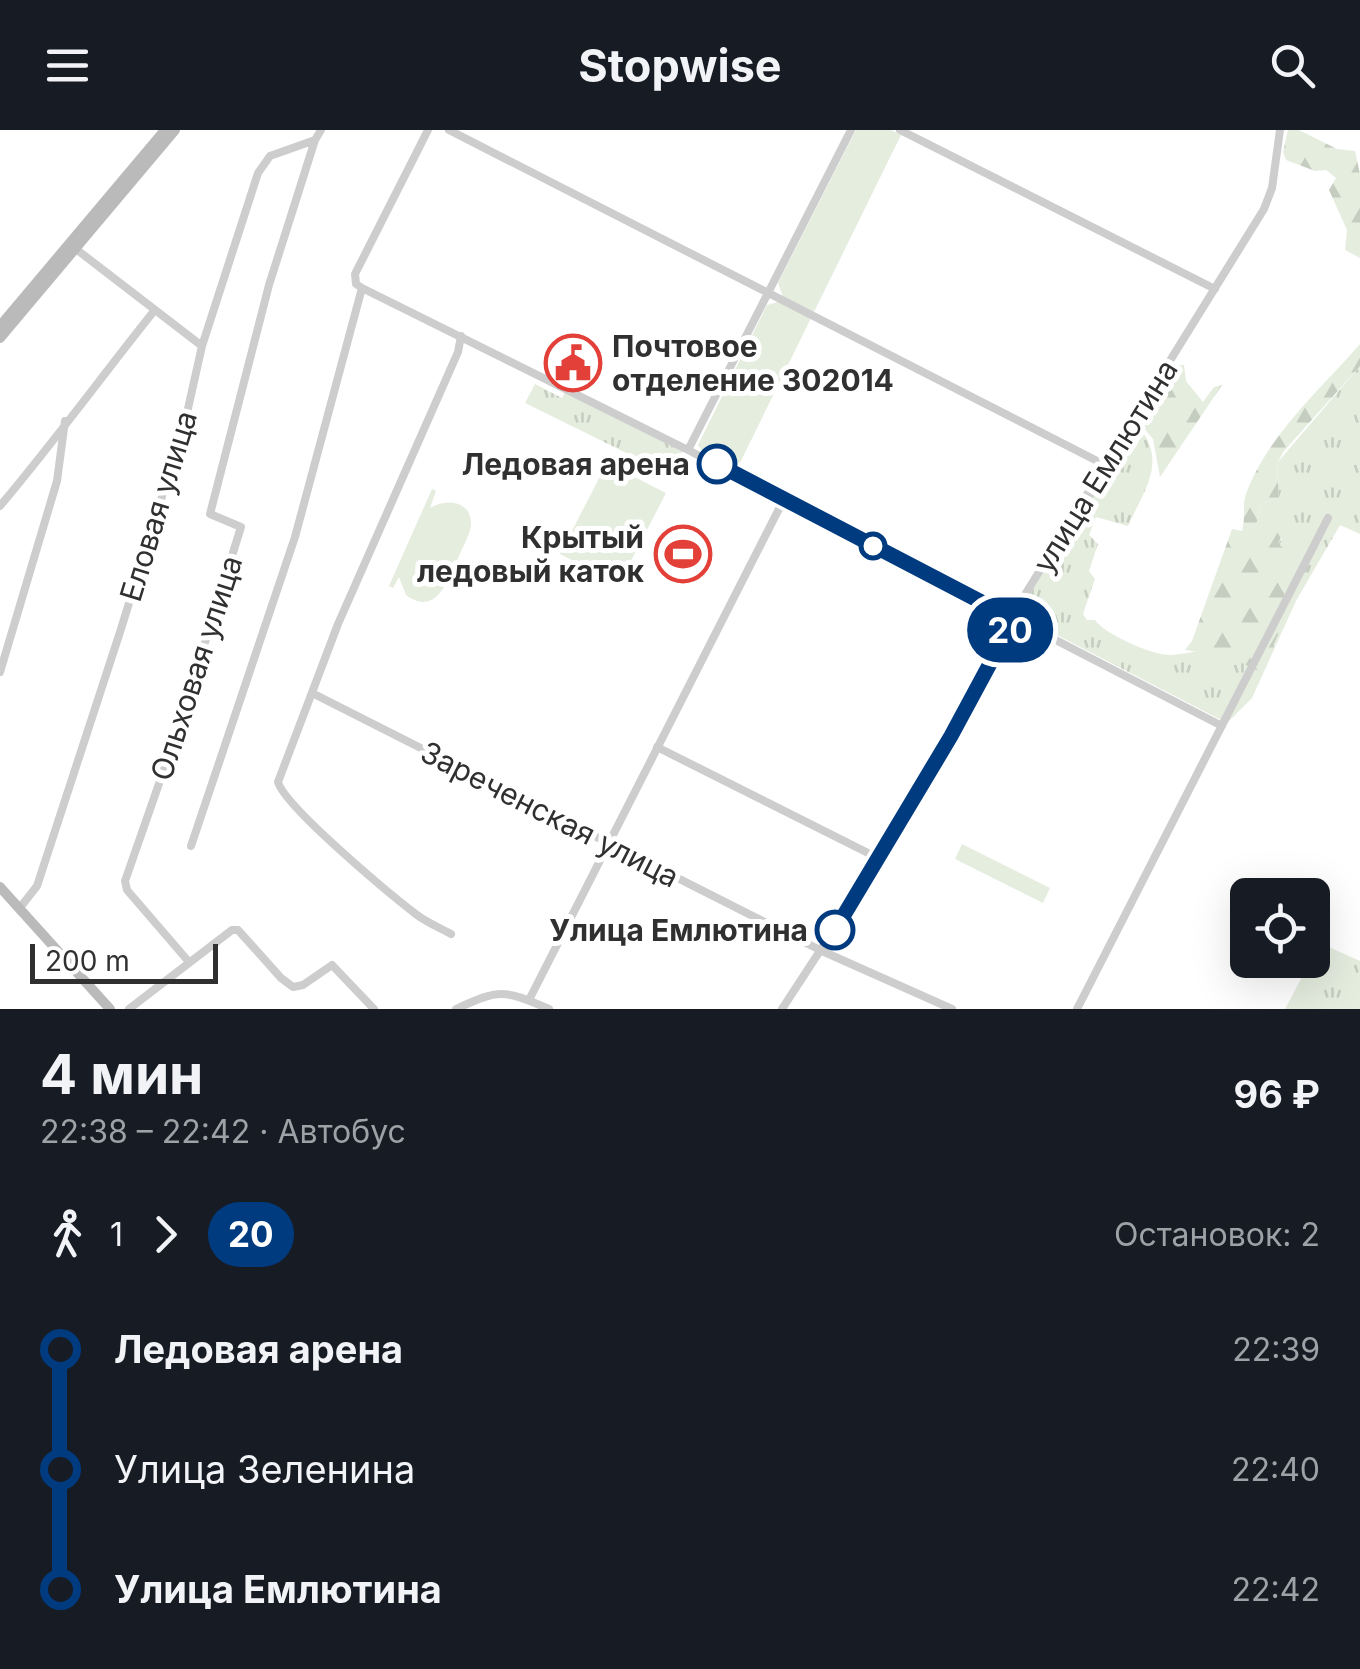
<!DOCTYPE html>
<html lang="ru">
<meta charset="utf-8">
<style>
body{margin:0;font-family:Inter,sans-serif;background:#20242c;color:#f1f3f6;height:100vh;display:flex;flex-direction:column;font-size:38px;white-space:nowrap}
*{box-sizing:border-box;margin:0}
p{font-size:32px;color:#9ea1a6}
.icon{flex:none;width:55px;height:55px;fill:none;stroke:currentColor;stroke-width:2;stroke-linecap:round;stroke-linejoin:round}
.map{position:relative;height:879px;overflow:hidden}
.panel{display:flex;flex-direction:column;background:#171b24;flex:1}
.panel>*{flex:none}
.badge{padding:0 20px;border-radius:32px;font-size:35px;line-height:65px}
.tools{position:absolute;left:1230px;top:748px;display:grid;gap:20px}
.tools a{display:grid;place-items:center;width:100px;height:100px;border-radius:15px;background:#171b24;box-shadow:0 10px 40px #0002;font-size:50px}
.scale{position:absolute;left:30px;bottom:25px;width:188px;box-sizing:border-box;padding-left:10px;border:5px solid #303030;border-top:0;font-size:28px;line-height:35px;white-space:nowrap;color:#303030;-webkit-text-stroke:8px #fff;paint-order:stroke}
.map>.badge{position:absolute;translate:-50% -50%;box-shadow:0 0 0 5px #fff}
.legs{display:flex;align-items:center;gap:15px;height:110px;padding:0 40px;font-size:32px}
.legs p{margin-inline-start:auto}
.headline{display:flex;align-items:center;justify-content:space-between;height:170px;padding:0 40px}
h1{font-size:55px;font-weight:700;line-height:75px}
ul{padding:0 40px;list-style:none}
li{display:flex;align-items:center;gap:35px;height:120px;font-size:38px}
li i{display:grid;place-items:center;width:15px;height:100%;margin:0 12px;background:currentColor}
li i::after{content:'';width:25px;height:25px;margin:-12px;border:8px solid;border-radius:50%;background:#171b24}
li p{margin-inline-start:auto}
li:first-child i{background:linear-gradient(#0000 50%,currentColor 0)}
li:last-child i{background:linear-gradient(currentColor 50%,#0000 0)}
header{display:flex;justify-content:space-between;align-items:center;height:130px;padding:0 40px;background:#171b24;font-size:45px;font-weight:700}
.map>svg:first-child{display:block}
.grass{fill:url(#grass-tufts)}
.forest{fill:url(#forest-firs)}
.park{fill:#e5eddf}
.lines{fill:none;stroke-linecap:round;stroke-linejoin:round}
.street{stroke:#cdcdcd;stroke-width:8}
.secondary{stroke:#bababa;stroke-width:10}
.line-1-casing{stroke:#fff;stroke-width:22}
.line-1{stroke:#003b80;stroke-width:15}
.stop-1-dot{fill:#fff;stroke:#003b80;stroke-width:5}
.labels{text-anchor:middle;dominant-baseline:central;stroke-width:10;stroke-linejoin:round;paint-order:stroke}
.poi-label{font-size:30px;font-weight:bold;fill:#303030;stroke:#fff;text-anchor:start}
.stop-label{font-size:30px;font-weight:bold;fill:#303030;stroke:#fff;text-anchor:end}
.street-label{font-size:30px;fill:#303030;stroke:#fff}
</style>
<header><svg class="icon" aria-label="menu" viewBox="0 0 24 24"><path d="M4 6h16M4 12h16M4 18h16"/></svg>Stopwise<svg class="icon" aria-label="search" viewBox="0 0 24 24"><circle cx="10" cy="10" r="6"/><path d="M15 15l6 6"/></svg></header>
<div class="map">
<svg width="1360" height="879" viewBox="0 0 1360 879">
<defs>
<pattern id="grass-tufts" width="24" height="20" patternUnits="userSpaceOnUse" patternTransform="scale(2.5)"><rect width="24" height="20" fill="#e5eddf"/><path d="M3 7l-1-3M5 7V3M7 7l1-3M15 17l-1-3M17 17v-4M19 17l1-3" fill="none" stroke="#c5ccc0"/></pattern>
<pattern id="forest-firs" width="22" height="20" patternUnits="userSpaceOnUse" patternTransform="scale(2.5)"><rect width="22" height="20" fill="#e5eddf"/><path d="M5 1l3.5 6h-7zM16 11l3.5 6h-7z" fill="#c5ccc0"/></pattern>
</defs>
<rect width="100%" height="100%" fill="#fff"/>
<path class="grass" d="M1360 236V404L1340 395 1296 471 1252 568 1227 593 1024 488 1023 475 1119 319 1128 326 1144 304C1165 336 1142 364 1128 396L1096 387 1089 405 1098 414 1089 441 1095 449 1083 484 1087 490H1095C1104 504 1155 527 1173 525 1185 523 1198 522 1210 518L1282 408 1255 399 1262 373 1279 368 1277 333Z
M535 254 562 268 565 262 683 321 671 345 525 273Z
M1320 813 1360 831V879H1285Z"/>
<path class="forest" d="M1288 0H1299L1337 19 1355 21 1360 44V128L1345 120 1347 100 1329 60 1336 48 1326 40 1315 41 1286 30 1283 22Z
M1360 214V236L1284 321 1277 333 1279 368 1262 373 1255 399 1266 402 1275 397 1281 398 1283 403 1278 414 1309 436 1261 542 1210 518 1198 522 1185 520 1192 511 1232 399 1242 401C1246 387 1242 374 1246 364 1267 306 1320 260 1360 214Z
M1176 235H1184L1186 251 1203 272 1214 257 1222 255 1160 347 1153 309 1142 296Z"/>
<path class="park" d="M856 0H891L901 5 814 182 783 167 778 153Z
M778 172 811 188 736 341 704 324 698 315 767 175Z
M607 333 666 363 619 454 560 424Z
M432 359 436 361 430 378C445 368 472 370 471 395 470 405 463 416 459 426 449 448 437 488 406 465L399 447 393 458 389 456Z
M962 714 1050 758 1043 773 955 729Z"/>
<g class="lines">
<path class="street" d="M449 0 1105 335
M900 0 1215 159
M72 116 202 216
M362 158 688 320 1222 596
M362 158 356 154 355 144 428 0
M688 320 851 0
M0 376C54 312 102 246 154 181
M0 542 57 351 65 291
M312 563 822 821 952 879
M657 617 880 729
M191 716 295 407 362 158
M19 779 37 756 121 499 185 292 202 216 258 43 270 26 315 10 321 0
M451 804C440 798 428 793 417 785 391 765 285 677 278 652L338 494 458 222 461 206
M189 832 127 760 125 751 176 605 241 397 210 384 269 155 315 10
M529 870 784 369
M129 879 232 800H238L281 848 293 857 303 855 332 835 374 879
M456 879C501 858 504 860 549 879
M782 879 880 729 975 564 1009 501 1021 471 1264 79 1272 58 1280 0
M1077 879 1328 388"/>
<path class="secondary" d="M0 196 165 0
M0 208 175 0
M0 757 110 879"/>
</g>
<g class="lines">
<g class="line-1-casing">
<path id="line-1" d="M717 334 1014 489 951 606 835 800"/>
</g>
<use href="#line-1" class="line-1"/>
</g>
<defs>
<g id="civic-ring" transform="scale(2.875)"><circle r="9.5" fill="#fff" stroke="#e24038" stroke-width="1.5"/><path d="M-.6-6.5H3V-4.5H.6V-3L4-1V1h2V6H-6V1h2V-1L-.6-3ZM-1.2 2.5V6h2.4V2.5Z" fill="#e24038"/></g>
<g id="stadium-ring" transform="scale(2.875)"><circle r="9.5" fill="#fff" stroke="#e24038" stroke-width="1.5"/><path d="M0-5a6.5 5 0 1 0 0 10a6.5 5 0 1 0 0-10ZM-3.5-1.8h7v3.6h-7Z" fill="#e24038"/></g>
</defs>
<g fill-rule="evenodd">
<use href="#civic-ring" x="573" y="233"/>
<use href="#stadium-ring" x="683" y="424"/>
</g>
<g class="stop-1-dot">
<circle cx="717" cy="334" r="18"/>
<circle cx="873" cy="416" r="12"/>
<circle cx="835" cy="800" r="18"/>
</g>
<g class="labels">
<g class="poi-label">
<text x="612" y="216">Почтовое<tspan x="612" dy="34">отделение 302014</tspan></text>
<text x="644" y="407" text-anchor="end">Крытый<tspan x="644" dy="34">ледовый каток</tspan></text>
</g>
<g class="stop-label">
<text x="690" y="334">Ледовая арена</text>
<text x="808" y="800">Улица Емлютина</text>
</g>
<g class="street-label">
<text transform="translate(1105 336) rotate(-58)">улица Емлютина</text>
<text transform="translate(158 376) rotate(-73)">Еловая улица</text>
<text transform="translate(196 538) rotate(-72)">Ольховая улица</text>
<text transform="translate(550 684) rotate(27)">Зареченская улица</text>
</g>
</g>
</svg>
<div class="tools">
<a><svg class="icon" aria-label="locate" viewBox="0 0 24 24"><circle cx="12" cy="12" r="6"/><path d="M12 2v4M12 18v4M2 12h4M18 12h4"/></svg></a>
</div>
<div class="scale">200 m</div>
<b class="badge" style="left:1010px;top:500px;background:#003b80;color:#fff">20</b>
</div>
<section class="panel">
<div class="headline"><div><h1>4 мин</h1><p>22:38 – 22:42 · Автобус</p></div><b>96 ₽</b></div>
<div class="legs"><svg class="icon" aria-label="walk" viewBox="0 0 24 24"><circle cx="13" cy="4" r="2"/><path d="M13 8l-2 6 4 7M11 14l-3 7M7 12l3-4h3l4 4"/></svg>1<svg class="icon" aria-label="forward" viewBox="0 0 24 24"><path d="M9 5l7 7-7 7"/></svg><b class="badge" style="background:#003b80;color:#fff">20</b><p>Остановок: 2</p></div>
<ul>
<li><i style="color:#003b80"></i><b>Ледовая арена</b><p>22:39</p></li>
<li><i style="color:#003b80"></i><span>Улица Зеленина</span><p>22:40</p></li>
<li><i style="color:#003b80"></i><b>Улица Емлютина</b><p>22:42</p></li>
</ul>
</section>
